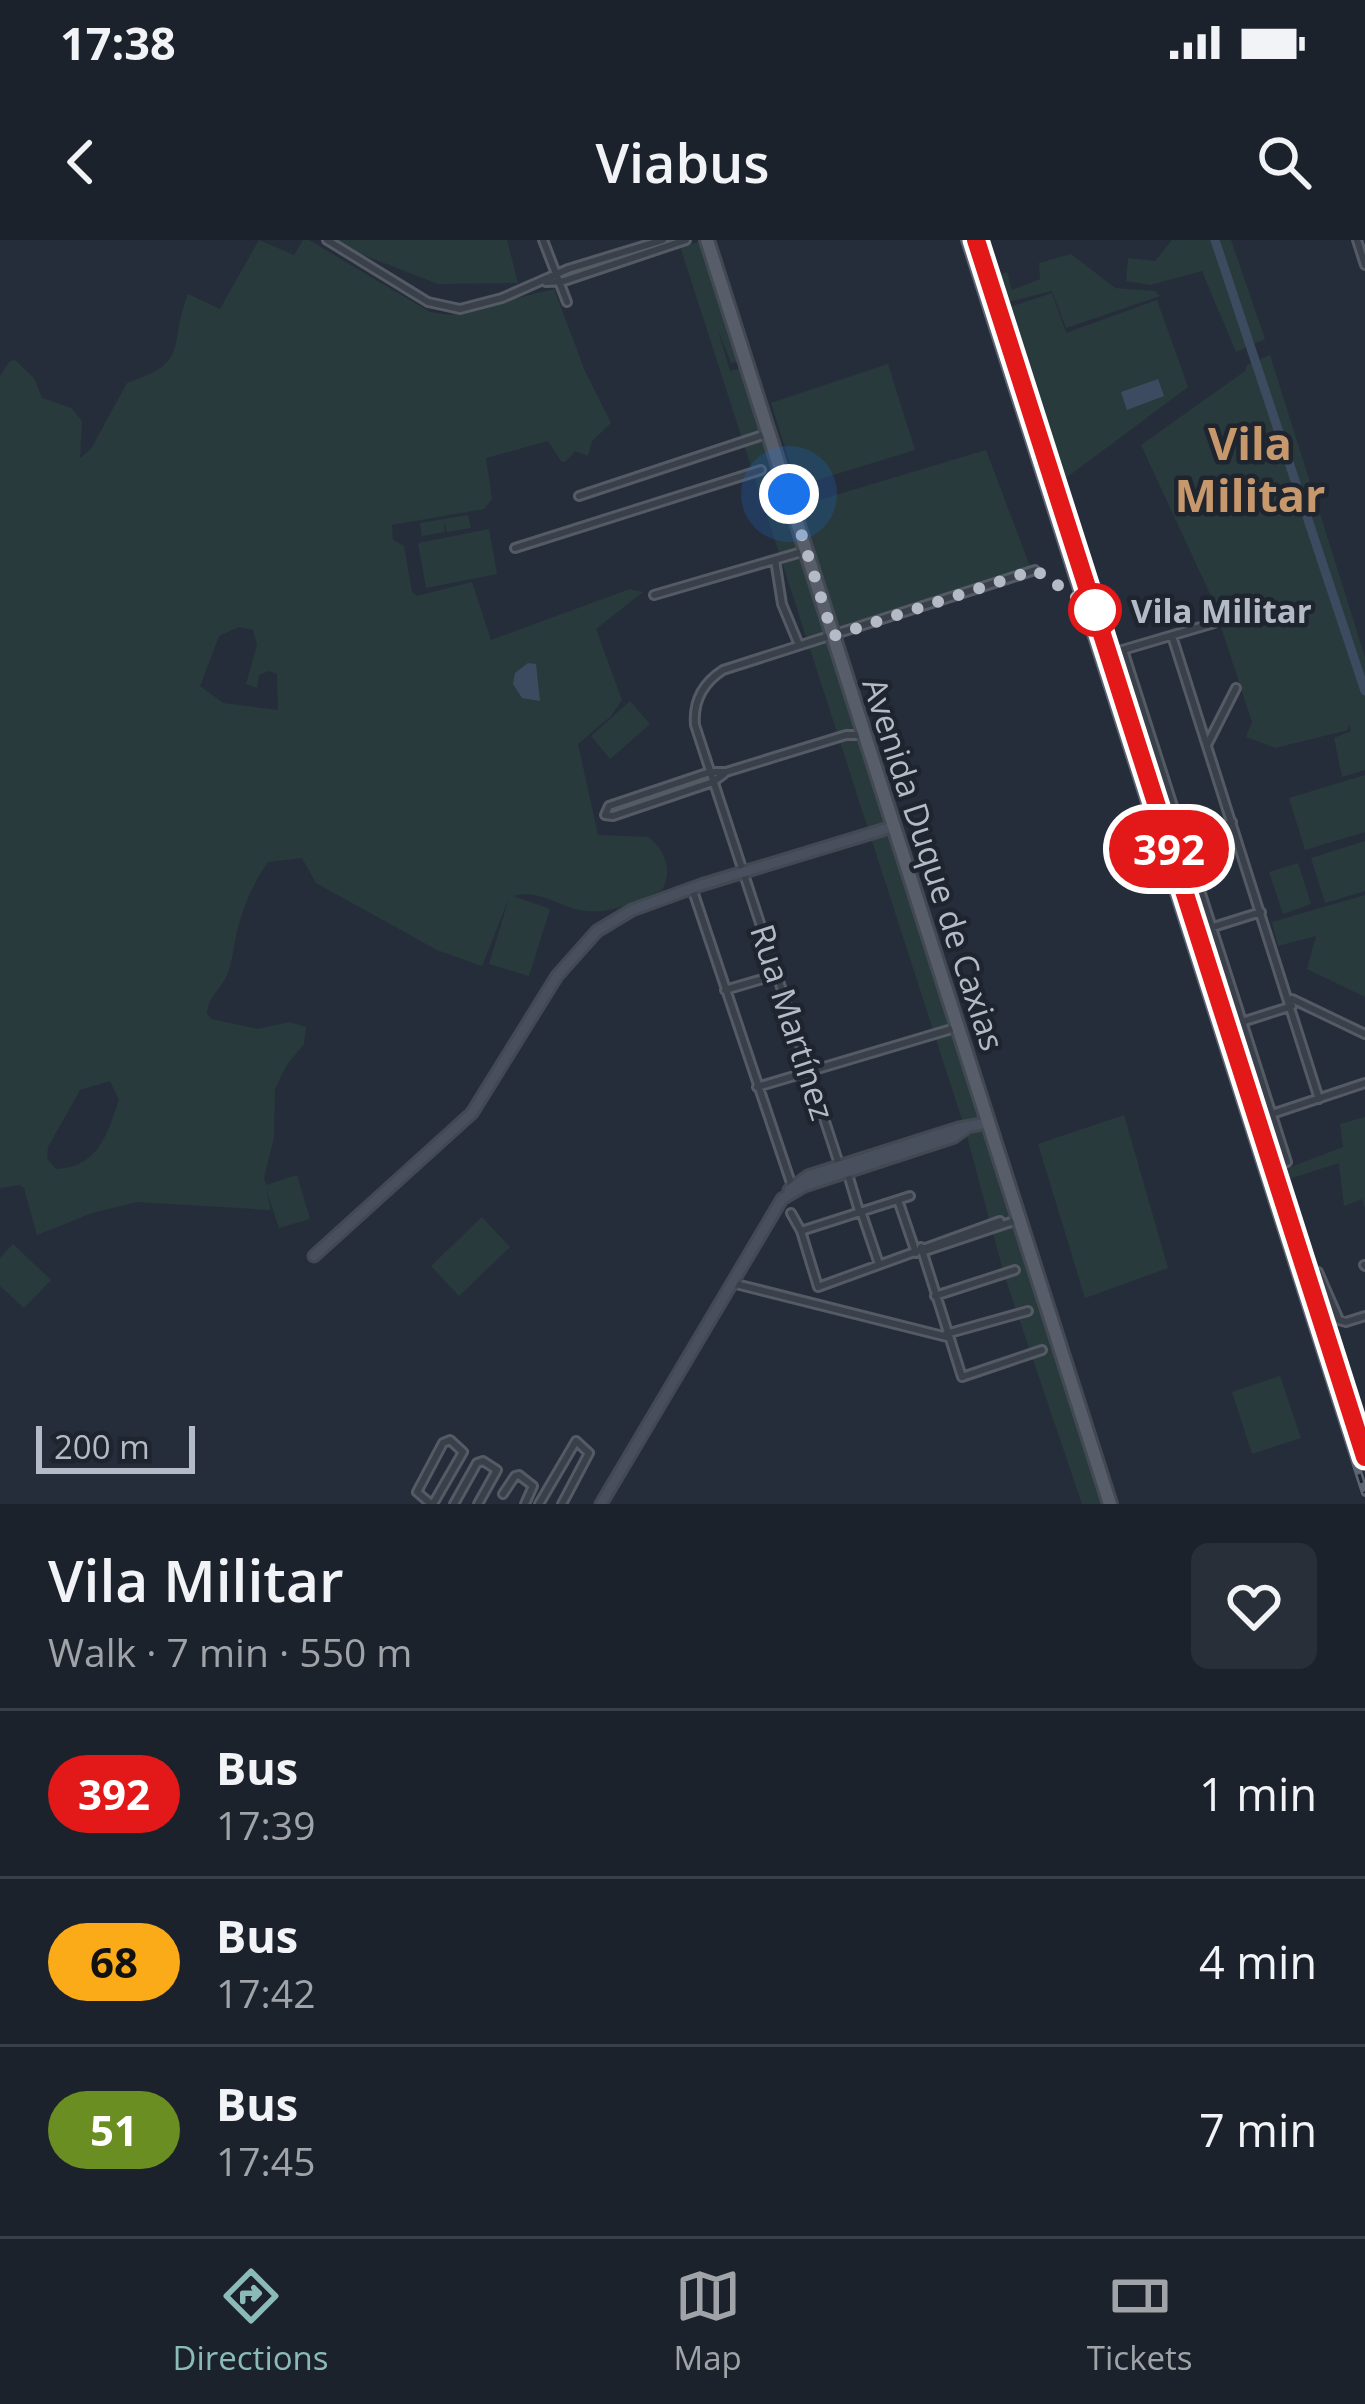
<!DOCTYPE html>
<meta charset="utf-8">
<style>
body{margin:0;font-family:"Open Sans",sans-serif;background:#292f38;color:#f1f3f6;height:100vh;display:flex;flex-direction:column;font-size:45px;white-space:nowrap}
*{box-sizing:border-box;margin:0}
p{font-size:39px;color:#a0a4a9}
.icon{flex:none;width:66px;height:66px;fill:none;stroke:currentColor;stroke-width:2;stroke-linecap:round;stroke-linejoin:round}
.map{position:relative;height:1264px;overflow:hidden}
.details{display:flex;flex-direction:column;background:#1c222c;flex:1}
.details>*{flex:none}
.badge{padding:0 24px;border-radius:39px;font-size:42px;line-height:78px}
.scale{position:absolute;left:36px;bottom:30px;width:159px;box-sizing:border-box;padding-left:12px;border:6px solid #b5bbc6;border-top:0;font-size:33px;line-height:42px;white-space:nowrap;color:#b5bbc6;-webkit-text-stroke:9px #1e252f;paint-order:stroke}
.you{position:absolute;width:60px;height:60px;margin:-30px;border:9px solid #fff;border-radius:50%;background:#1a73e8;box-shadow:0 0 0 18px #1a73e833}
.map>.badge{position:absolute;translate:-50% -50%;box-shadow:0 0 0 6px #fff}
.round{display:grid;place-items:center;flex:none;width:126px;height:126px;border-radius:18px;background:#292f38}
.overview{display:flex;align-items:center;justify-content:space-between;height:204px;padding:0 48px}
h1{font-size:57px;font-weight:600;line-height:90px}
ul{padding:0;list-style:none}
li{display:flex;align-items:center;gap:36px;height:168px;padding:0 48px;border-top:3px solid #3a3f48}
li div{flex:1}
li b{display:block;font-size:45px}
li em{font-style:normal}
li .badge{min-width:132px;font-weight:700;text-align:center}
.status{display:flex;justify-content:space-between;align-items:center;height:84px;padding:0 60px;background:#1c222c;direction:ltr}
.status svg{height:33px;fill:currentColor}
header{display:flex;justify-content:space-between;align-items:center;height:156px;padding:0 48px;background:#1c222c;font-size:54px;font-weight:600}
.tab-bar{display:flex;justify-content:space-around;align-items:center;height:168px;border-top:3px solid #3a3f48;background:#1c222c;font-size:33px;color:#a0a4a9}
.tab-bar a{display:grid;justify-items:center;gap:6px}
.tab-bar .active{color:#8bbbb9}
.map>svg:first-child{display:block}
.green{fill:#293a3c;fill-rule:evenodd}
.water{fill:#3d4b61}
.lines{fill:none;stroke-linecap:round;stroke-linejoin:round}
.river{stroke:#3d4b61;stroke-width:9}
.street-casing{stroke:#545b65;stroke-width:12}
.secondary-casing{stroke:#424953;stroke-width:15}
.primary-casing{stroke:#424953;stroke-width:18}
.street{stroke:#39404a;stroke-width:6}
.secondary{stroke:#484f5d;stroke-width:9}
.primary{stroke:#575e6a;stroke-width:12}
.rail-casing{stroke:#5c6371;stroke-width:8}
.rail{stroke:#1e252f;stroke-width:3;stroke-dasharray:9;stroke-linecap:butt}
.line-casing{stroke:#fff;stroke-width:27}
.line{stroke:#e31919;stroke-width:18}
.walk{stroke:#b5bbc6;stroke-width:12;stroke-dasharray:0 21.6}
.stop-dot{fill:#fff;stroke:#e31919;stroke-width:6}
.labels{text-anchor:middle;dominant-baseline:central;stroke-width:9;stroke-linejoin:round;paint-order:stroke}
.stop-label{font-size:33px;font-weight:bold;fill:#b5bbc6;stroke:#1e252f;text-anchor:start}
.street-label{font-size:33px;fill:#b5bbc6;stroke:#1e252f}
.district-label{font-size:45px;font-weight:bold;fill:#c8986d;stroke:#1e252f}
</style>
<div class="status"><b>17:38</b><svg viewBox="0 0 49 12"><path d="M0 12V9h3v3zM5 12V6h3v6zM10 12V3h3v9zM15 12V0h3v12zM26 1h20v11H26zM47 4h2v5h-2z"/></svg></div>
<header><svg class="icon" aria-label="back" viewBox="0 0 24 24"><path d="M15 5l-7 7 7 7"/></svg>Viabus<svg class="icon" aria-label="search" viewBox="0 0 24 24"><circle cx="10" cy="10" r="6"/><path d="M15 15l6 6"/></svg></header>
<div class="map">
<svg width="1365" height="1264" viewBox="0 0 1365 1264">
<rect width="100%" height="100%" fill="#262d3a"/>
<path class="green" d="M259 0 294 15 303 0H309L430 72 450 75 554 49 585 131 611 183 592 201 588 216 575 211 565 222 561 221 548 201 486 218 492 259 484 269 392 285 393 300 404 306 412 352 417 356 472 342 491 400 630 349 643 352 596 389 622 460 611 476 578 504 598 595 648 597C665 609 673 631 662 650 642 660 610 674 587 671 560 669 542 648 513 656L550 669 529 736 489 724 509 658 482 726 437 710 316 643 302 618 268 622C255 640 245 662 239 684 233 702 234 722 225 739 218 752 209 756 207 773L211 779 258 789 289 782 306 787 304 804 286 826 275 849 274 897 264 938 266 945 297 935 310 979 279 988 266 949 271 970 137 962 92 973 37 995 24 948 20 945 0 948V136L10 121 15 120 34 138 42 158 71 168 82 181 80 218 91 209 127 143C192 121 167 108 188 54L220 69ZM239 387 253 390 257 405 246 444 257 448 259 435 269 431 277 434 278 470 223 463 200 446 219 396ZM110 841 119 860C107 895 98 927 56 929L47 919 48 907 80 850Z
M325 0H507L518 43 438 44Z
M678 0 692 4 701 1 740 121 731 123 718 90 730 131 748 126 796 267 986 210 1032 332 834 396 1109 1264H1082L1004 1034 965 889Z
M1172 0H1231L1265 99 1236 112 1202 31 1150 45 1126 41 1128 18 1155 21Z
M1071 14 1115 48 1155 51 1160 56 1066 88 1052 51 1004 63 993 37 1007 32 1012 50 1040 39 1039 23Z
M1052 53 1066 93 1157 60 1188 147 1062 241 1004 69Z
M1270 115 1365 417V530L1342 537 1334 498 1351 491 1349 484 1348 490 1275 508 1246 497 1252 482 1211 356 1141 205 1245 131 1247 125Z
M888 124 915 210 797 246 771 163Z
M468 275 471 288 447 292 444 281 445 292 422 296 420 283Z
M489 289 497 334 426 348 418 303Z
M630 461 650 484 610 519 591 496Z
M1365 535V592L1305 610 1289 558Z
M1365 601V651L1325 663 1311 618Z
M1298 623 1311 664 1283 674 1269 632Z
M1365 655V757L1307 729 1316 696 1278 706 1272 682Z
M1124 875 1168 1028 1085 1058 1038 904Z
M1365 877V969L1362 959 1344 966 1339 923 1286 940 1283 930 1343 907 1340 884Z
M482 977 510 1007 459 1056 431 1026Z
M13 1004 51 1040 24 1068 0 1046V1018Z
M1280 1136 1301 1198 1252 1214 1232 1152Z"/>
<path class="water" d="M1158 139 1164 156 1127 170 1121 152Z
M528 423 536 424 540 461 522 458 513 444 515 433Z"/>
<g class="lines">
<path class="river" d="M1215 0 1365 451"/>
<g class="street-casing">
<path id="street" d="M327 0 428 62 460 69 502 58 568 29 663 0
M543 0 567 62
M1357 0 1365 25
M546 42 564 41 686 0
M579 256 769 193
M515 308 761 230
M775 320 782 364 799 405
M654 355 805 311
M1172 396 1319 859
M1123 410 1287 922 1273 928
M1109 414 1214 383
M1207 505 1236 448
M605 575 609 566 710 532H726L846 495H863
M605 575 613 576 713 542 724 534
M1183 599 1232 582
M692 648 792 946
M1210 688 1261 672
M725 750 776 735
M1292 759 1365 794
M1242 782 1292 766
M757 847 955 788
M1272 874 1365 843
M839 924 695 485C693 461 703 443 723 430L1035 330
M847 931 859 971
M898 960 916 1013
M861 971 879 1024
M791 973 801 991 818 1047 1000 981
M801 991 910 956
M921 1007 962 1137 1042 1110
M922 1012 1017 980
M1364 1025 1365 1026
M1308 1032H1318L1339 1080 1346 1082 1365 1076
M732 1043 947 1097
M935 1056 1015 1030
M946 1094 1028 1071
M503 1254 515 1236 519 1235 533 1246 525 1264
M431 1264 417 1252 443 1203 450 1200 463 1212 433 1264
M454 1264 477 1223 483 1221 497 1230 478 1264
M539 1264 576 1201 589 1213 562 1264"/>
</g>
<g class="secondary-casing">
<path id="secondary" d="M976 0 1365 1217
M789 950 808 936 959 888 988 883
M314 1016 472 873 557 736 597 691 632 670 701 645 892 587
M601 1264 782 959 804 946 954 897 965 889"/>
</g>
<g class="primary-casing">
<path id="primary" d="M707 0 1110 1264"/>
</g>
<use href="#street" class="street"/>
<use href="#secondary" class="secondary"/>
<use href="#primary" class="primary"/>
<g class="rail-casing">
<path id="rail" d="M964 0 1365 1253"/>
</g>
<use href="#rail" class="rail"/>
</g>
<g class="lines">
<g class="line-casing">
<path id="line" d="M976 0 1365 1217"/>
</g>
<use href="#line" class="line"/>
<path class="walk" d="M789 254 833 396 1035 330 1095 370"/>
</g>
<circle class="stop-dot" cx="1095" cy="370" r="24"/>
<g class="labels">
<g class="stop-label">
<text x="1131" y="370">Vila Militar</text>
</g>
<g class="street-label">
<text transform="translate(934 624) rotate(72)">Avenida Duque de Caxias</text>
<text transform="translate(793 782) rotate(72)">Rua Martínez</text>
</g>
<g class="district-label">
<text x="1250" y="202">Vila<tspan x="1250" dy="52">Militar</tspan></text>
</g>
</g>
</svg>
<div class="scale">200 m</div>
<div class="you" style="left:789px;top:254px"></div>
<b class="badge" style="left:1169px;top:609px;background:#e31919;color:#fff">392</b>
</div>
<section class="details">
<div class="overview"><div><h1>Vila Militar</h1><p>Walk · 7 min · 550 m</p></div><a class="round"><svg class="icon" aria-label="heart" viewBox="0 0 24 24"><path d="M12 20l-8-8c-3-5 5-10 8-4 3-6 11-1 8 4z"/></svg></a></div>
<ul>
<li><span class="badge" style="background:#e31919;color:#fff">392</span><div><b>Bus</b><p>17:39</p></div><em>1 min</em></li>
<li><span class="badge" style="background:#fbab18;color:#111">68</span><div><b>Bus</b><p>17:42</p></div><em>4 min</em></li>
<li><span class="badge" style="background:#6b8e23;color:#fff">51</span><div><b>Bus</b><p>17:45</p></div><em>7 min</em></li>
</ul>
</section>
<nav class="tab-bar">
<a class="active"><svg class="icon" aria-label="directions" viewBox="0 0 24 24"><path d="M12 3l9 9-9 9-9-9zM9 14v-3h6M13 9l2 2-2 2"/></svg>Directions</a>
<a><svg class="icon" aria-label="map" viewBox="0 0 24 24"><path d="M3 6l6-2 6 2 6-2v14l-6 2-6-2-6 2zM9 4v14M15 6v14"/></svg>Map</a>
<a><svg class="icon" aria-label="tickets" viewBox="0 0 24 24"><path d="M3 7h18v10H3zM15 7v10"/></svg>Tickets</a>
</nav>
